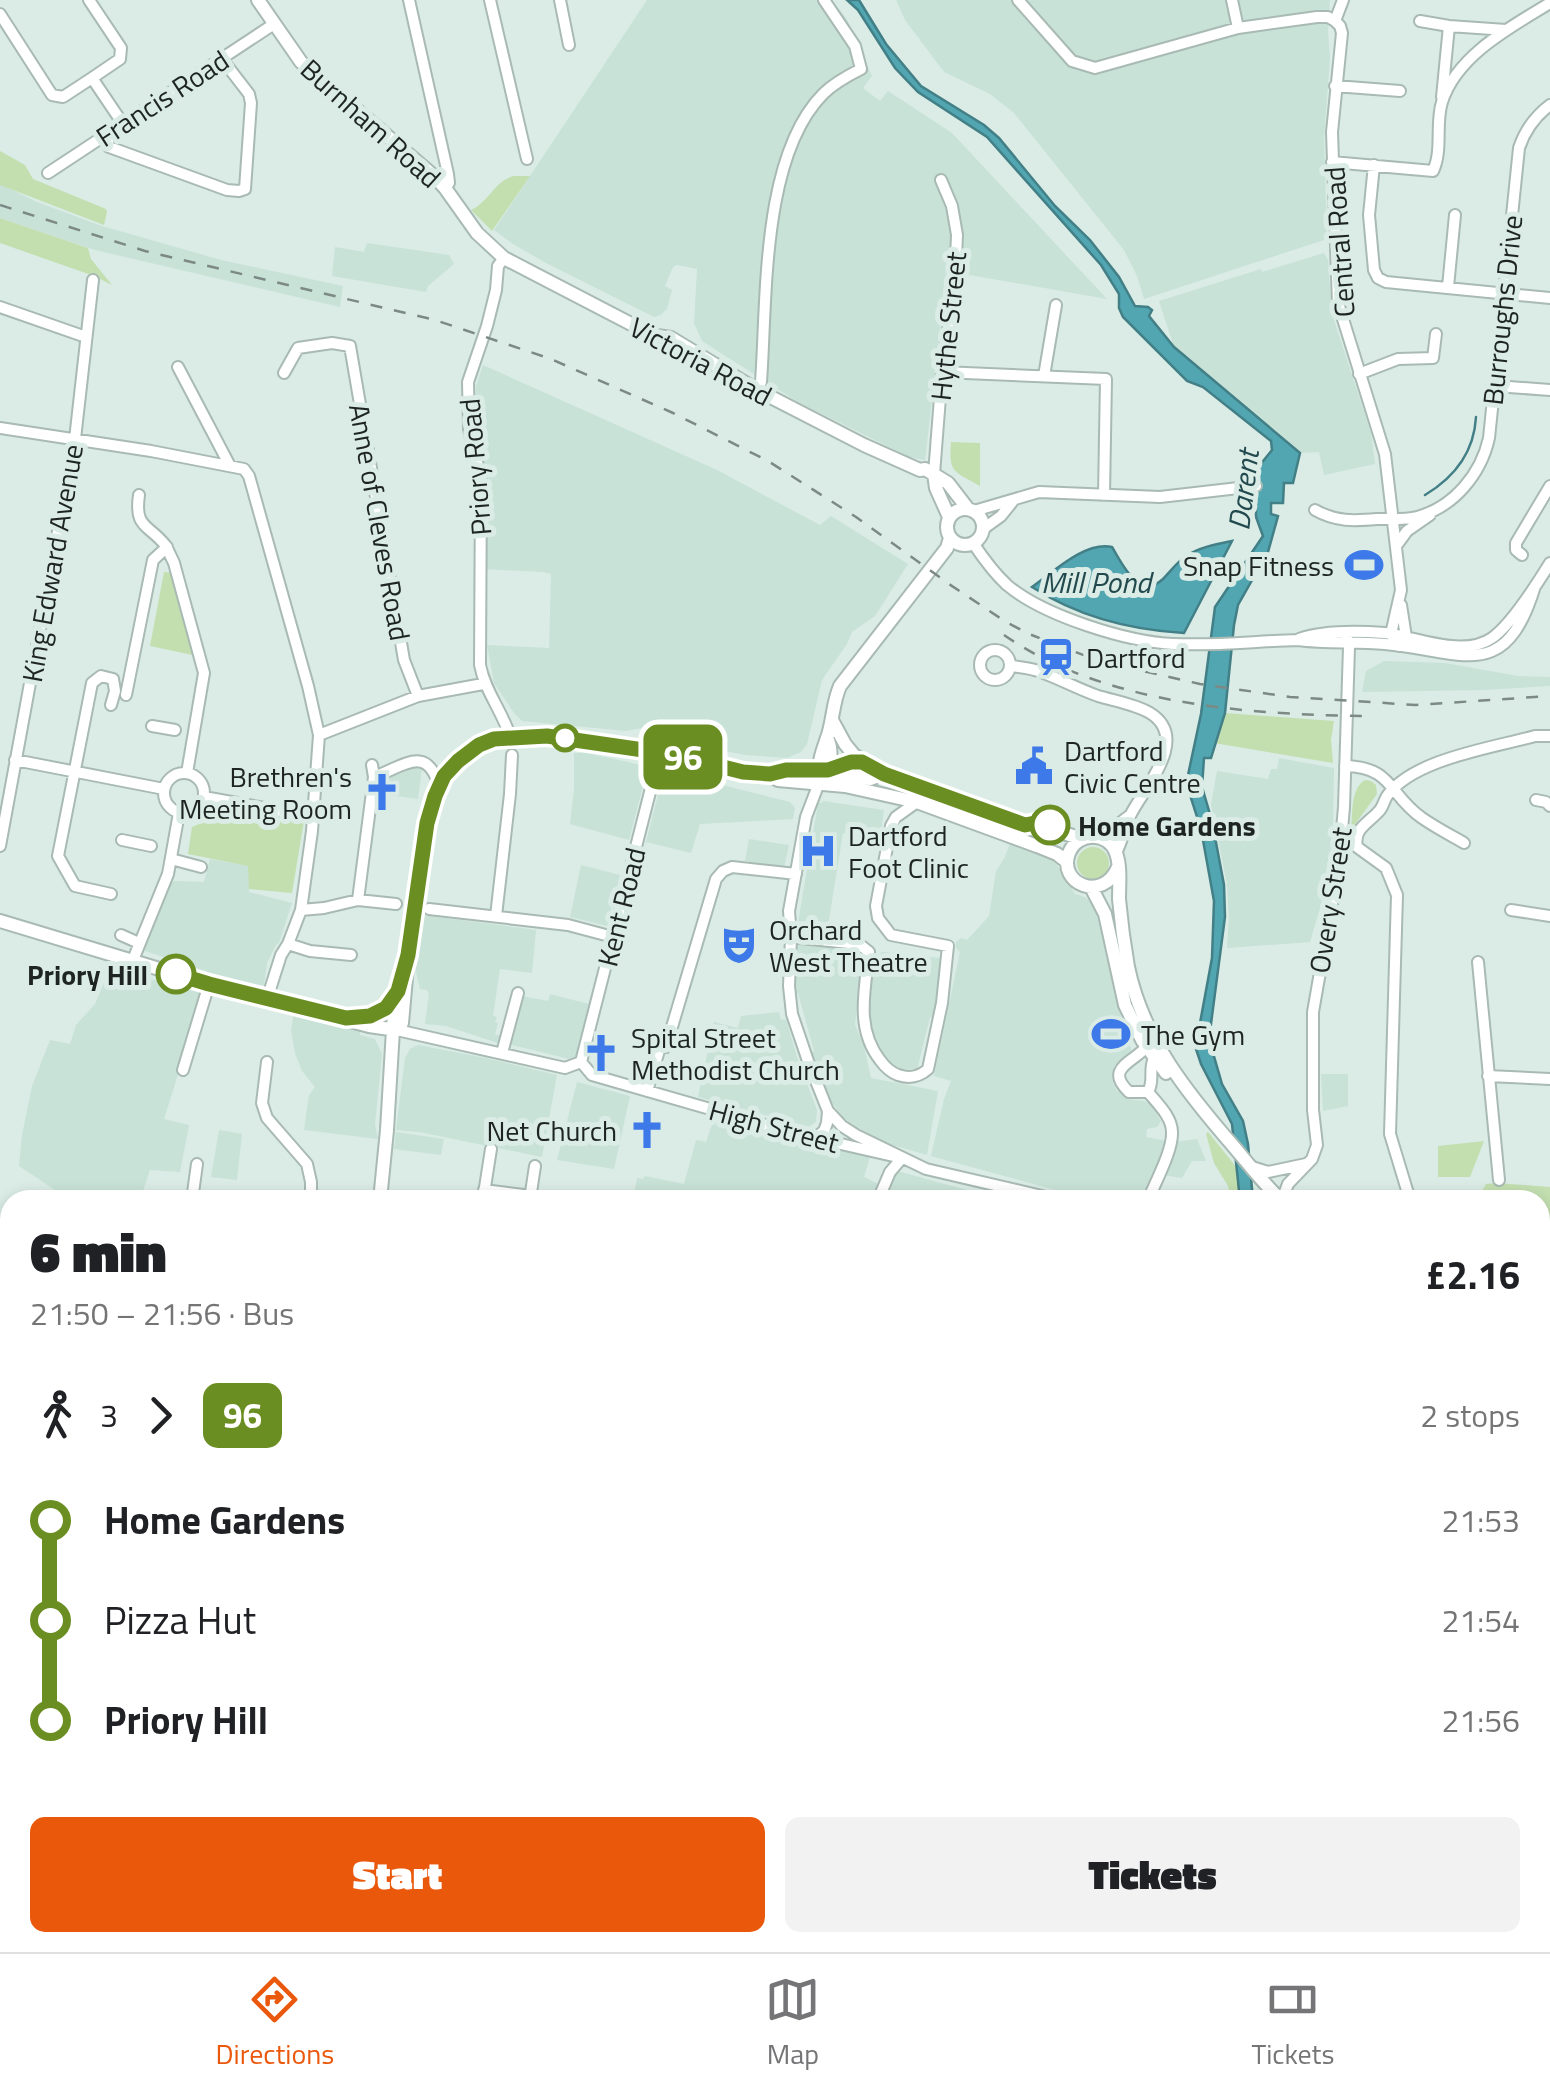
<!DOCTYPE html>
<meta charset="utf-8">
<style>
body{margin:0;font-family:"Titillium Web",sans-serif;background:#f2f2f2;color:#202124;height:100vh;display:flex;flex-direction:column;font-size:38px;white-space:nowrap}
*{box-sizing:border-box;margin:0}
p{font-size:32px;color:#757577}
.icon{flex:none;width:55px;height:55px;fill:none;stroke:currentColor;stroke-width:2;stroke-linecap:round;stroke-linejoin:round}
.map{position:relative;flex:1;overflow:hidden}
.sheet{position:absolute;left:0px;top:1190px;width:1550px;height:762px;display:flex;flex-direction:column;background:#fff;border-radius:30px 30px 0 0;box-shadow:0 5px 15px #0003}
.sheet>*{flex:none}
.badge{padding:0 20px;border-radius:15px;font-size:35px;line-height:65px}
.map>.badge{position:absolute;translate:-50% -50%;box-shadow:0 0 0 5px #fff}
.legs{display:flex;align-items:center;gap:15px;height:110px;padding:0 30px;font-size:32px}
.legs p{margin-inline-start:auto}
.headline{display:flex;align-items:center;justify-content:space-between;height:170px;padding:0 30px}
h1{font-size:55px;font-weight:800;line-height:75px}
.action{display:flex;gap:20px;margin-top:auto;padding:20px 30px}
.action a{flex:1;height:115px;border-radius:15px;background:#ea580c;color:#fff;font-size:40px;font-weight:800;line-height:115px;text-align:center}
.action a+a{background:#f2f2f2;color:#202124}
ul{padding:0 30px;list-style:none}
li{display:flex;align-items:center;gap:35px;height:100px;font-size:38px}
li i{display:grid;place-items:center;width:15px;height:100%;margin:0 12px;background:currentColor}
li i::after{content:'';width:25px;height:25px;margin:-12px;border:8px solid;border-radius:50%;background:#fff}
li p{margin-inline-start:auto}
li:first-child i{background:linear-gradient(#0000 50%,currentColor 0)}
li:last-child i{background:linear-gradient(currentColor 50%,#0000 0)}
.dock{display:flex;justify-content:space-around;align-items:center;height:140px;border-top:2px solid #e0e0e0;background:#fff;font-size:28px;color:#757577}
.dock a{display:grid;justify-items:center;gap:5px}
.dock .current{color:#ea580c}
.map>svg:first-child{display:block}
.built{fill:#c8e2d8}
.green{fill:#c3dfb0}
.water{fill:#52a6b1;stroke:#427f86;stroke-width:2.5}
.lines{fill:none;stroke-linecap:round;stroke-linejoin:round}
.stream{stroke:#427f86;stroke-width:2.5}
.river{stroke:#52a6b1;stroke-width:18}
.minor-casing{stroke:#a8bab3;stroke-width:14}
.major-casing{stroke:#a8bab3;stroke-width:16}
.minor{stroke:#fff;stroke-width:10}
.major{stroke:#fff;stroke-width:12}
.rail{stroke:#7c8984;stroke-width:2.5;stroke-dasharray:12 12;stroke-linecap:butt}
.line-1-casing{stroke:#fff;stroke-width:22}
.line-1{stroke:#6b8e23;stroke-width:15}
.stop-1-dot{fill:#fff;stroke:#6b8e23;stroke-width:5}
.labels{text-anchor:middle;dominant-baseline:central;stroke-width:10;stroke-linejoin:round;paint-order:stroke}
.street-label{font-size:28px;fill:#1d2421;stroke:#daece5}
.poi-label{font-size:28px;fill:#1d2421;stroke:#daece5;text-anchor:start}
.stop-label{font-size:28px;font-weight:bold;fill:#1d2421;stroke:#daece5;text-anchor:start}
.water-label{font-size:30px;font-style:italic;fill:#22494e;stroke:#daece5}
</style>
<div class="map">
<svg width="1550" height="1952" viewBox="0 0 1550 1952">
<rect width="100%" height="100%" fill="#daece5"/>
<path class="built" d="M647 0H832L847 19 872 76 863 88 880 101 888 91 952 133 1107 299 947 271 925 460 909 457 798 402 702 341 694 323 697 269 677 265 673 267 665 286 672 290 667 309 661 315 654 317 546 263 513 244 494 230Z
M896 0H1330L1328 31 1330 58 1324 138 1327 239 1144 299 1137 276 1124 250 1014 113 990 94 944 72 905 20Z
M0 184 37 202 102 226 221 260 343 286 340 307 95 250 0 218Z
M367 243 449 255 454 264 428 286 426 292 332 276 335 247 364 252Z
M1324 253 1328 260 1332 314 1371 433 1375 464 1324 475 1319 452 1300 453 1174 347 1159 301 1261 269 1262 272Z
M483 365 717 470 820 525 831 516 908 564 875 616 852 632 847 644 822 680 807 744 801 752 787 758 745 755 709 748 696 736 663 724 626 731 522 721 514 713 494 683 487 645 549 648 551 574 543 572 482 569 485 478 476 429V386Z
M1384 661 1445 663 1518 676 1550 677V686L1484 690 1362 692 1366 671Z
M574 753H587L641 765 647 771 629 840 570 824 574 789Z
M1279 758 1334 768 1333 832 1326 888 1310 942 1227 948 1229 917 1227 884 1211 804 1217 771 1268 779 1271 769H1277Z
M416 767 422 768 418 799 380 794 381 781Z
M666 771 790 802 795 808 793 819 700 824 691 853 646 842 664 772Z
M823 801 884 810 880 839 843 833 827 932 797 929 818 803H822Z
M749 839 789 845 784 868 745 861Z
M1010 843 1034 851 1055 862 1075 894 1085 897 1093 904 1097 916 1122 1022H1124L1132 1053 1123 1058 1115 1065 1112 1074 1113 1083 1117 1091 1127 1099 1144 1101 1154 1106 1153 1108 1161 1121 1157 1127 1147 1129 1146 1137 1167 1141 1145 1200H1092L931 1156 944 1099 951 1081 934 1076 960 952 956 948V942L961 938 967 940 989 916 996 871 1005 857Z
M210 859 249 866V892L292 903 279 943 276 945 267 963 264 984 259 989 142 950 165 889 174 881 204 882Z
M581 865 620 875 607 926 570 917Z
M422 915 536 930 532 973 500 969 493 1016 497 1017 495 1022 498 1023 495 1034 500 1036 498 1043 446 1026 425 1024 429 994 427 990 420 989 415 968Z
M797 942 856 948 862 960 855 1025 864 1046 871 1078 938 1091 927 1155 879 1141 842 1117 831 1101 811 1053 814 1051 798 993H794Z
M882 952 941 958 935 1017H930L917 1070 900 1069 891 1063 877 1045 870 1030 868 1015 875 957Z
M111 971 202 990 196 1017 164 1119 189 1125 180 1172 150 1170 142 1194 93 1200H70L19 1166 22 1135 32 1086 50 1040 70 1044 76 1025 95 1004 107 975Z
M550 994 589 1004 576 1056 569 1059 508 1044 522 996 548 1001Z
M294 1012 360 1031V1035L375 1039 382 1054 375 1124 378 1139 304 1130 309 1095 315 1087 302 1071 295 1053 291 1031Z
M779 1012 781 1020 786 1019 797 1057 817 1110 816 1122 809 1127 698 1097 714 1022 738 1028 741 1016Z
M418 1045 486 1058 557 1075 542 1157 419 1132 396 1130 405 1058 410 1049Z
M1321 1074H1348V1106L1323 1111Z
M577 1082 630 1096 614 1169 557 1160Z
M713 1121 824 1152 827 1145 870 1157 864 1177 878 1184 871 1200H633L637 1178 643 1179 645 1176 684 1184 696 1140 706 1142Z
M219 1130 242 1134 237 1180 211 1177Z
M396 1132 444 1139 441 1155 394 1149Z
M1197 1139 1206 1161H1192L1182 1178 1163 1175 1174 1142Z
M897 1171 967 1190 1015 1200H886Z
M0 1517H10V1821L0 1825Z"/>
<path class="green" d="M0 151 25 165 33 179 106 209 107 212 104 225 0 185Z
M514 176H530L492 231 471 210C490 201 495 180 514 176Z
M0 218 88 248 91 259 112 285 94 276 0 243Z
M951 442 980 443V486C953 470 949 474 951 442Z
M164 572 175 573 197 656 150 646Z
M1225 713 1334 721 1331 740 1333 763 1214 743Z
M1365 780 1371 781 1376 785 1377 794 1351 830C1353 814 1350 789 1365 780Z
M215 810 276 822 278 815 304 821 292 893 249 889 248 866 188 854 192 827 204 822Z
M1077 863a16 16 0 1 1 32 0a16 16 0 1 1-32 0Z
M1208 1132 1237 1168 1240 1200H1231L1228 1186 1214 1163 1206 1134Z
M1484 1141 1470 1177H1438V1146Z
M1497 1183 1550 1187V1311L1540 1307V1200H1477L1486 1184Z
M10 1479V1669L9 1671 0 1672V1481Z
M1540 1700 1550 1714V1952H862L861 1943 1540 1942Z"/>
<path class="water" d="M847 0H859L886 44 921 86 984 125 999 138 1055 206 1090 240 1119 277 1135 306 1148 307 1152 310 1149 316 1174 347 1300 453 1293 483H1284L1283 503H1271V514L1278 516 1268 552 1238 605 1234 625 1225 713 1211 758H1204L1202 787 1212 821 1224 885 1225 917 1209 1039 1222 1084 1243 1121 1248 1144 1253 1200H1240L1232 1124 1201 1064 1195 1046V1036L1200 1023 1212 958 1214 901 1201 829 1190 795 1188 775 1201 714 1215 607 1263 536 1256 517V470L1272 450 1271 441 1203 387 1187 381 1123 317 1119 308V294L1101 265 987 137 918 92 895 68 858 10Z
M1232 541 1184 633C1131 630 1077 616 1032 587 1053 572 1085 541 1112 547 1123 565 1139 601 1163 579 1171 571 1177 562 1186 556 1200 547 1217 544 1232 541Z"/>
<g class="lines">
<path class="stream" d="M1425 495C1455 477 1474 453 1476 417
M1355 1942 1360 1952"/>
<path class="river" d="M1440 1942 1441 1952
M1332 1952 1337 1942"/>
<g class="minor-casing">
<path id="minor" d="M89 0 121 48 120 59 92 78 123 124
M409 0 448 174 449 183 445 188
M490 0 527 159
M560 0 569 45
M1018 0 1072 61 1095 68 1238 28 1317 17H1328L1335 21
M1232 0 1238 28
M1343 0 1335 21 1340 26 1342 33 1332 132 1338 303 1385 454 1401 590 1391 634 1399 646
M0 14 52 95 63 97 92 78
M1420 21 1449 26
M1335 86 1400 91
M1442 97 1449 26 1506 30
M107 135 109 147 227 190 239 191 245 189 251 103 249 94 222 59
M1332 162 1433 171C1443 150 1435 124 1442 102 1457 55 1511 27 1550 3
M1374 165 1369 215 1374 270 1378 278 1386 282 1550 298
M48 173 274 24
M504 258 498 266 496 290 487 326 468 382 469 429 481 479 480 665C485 691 502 711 510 736
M1448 287 1455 215
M0 307 86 337
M178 367 230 466
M942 372 1106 379 1104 495
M284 373 298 348 332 343 350 346 404 660 418 696
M1359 374 1398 359 1433 358 1436 334
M1044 376 1056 305
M1495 386 1550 390
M757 390 761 382C767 299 761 157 823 94 834 83 847 76 861 69L855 46 824 0
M0 428 151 451 244 469 249 476 308 686 319 735 312 831 301 910 288 944 281 955 267 999
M934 474 942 372 955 281 957 235 952 206 941 180
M139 495C134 529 149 524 166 546 167 548 173 561 174 563L204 673 187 773
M1315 510C1336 522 1354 521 1377 519 1390 519 1405 520 1417 517 1454 507 1481 474 1489 438L1519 148C1525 130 1534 117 1550 105
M974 511 1039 492 1160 497 1256 486
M983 529 1001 516 1013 501
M973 543C983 558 994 573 1007 585 1044 616 1127 642 1174 644 1215 646 1257 641 1298 640 1327 644 1356 641 1385 644 1463 651 1505 685 1535 586
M1396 546 1407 531 1430 515
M1522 555 1516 550V543L1550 486
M1401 605 1406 637 1402 641
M1299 639C1324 630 1358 631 1385 633 1417 637 1463 658 1492 638 1512 624 1537 584 1550 563
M980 665a15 15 0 1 1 30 0a15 15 0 1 1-30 0Z
M1010 666C1020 667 1031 668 1041 672 1060 679 1078 689 1098 696 1115 701 1135 704 1150 713 1192 739 1142 790 1130 816 1125 828 1122 841 1116 853
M126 695 153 560 167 547
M111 705 115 691 113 679 101 676 92 683 58 856 75 886 111 894
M152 726 175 730
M319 735 418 696 483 684
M15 760 164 789
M1345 766C1393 767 1388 794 1422 818 1435 827 1450 835 1464 843
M164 793a20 20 0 1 1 40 0a20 20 0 1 1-40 0Z
M374 777C404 766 427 744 439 786
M204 797 281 811
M1536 800 1546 802 1550 806
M1100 838 1129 816
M122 840 151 846
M0 846 75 439 93 280
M171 859 201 867
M358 900 374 777 372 765
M429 909 568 925 613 937
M301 910 324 908 358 900 396 904
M1511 910 1550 916
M496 916 510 794 512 755
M121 935 139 943
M791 937 859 944 869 952C865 990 855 1028 880 1060 885 1067 890 1072 898 1075 910 1079 919 1077 928 1069L942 1003 948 946 891 935 878 918 876 906 891 826 896 817 917 802
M288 944 310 951 351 955
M133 960 168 874 179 813
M1478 962 1499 1180
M397 1030 565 1068 581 1062
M1147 1046C1135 1062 1103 1068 1129 1092H1148C1155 1080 1148 1071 1154 1058
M502 1053 518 993
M267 1062 262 1103 267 1118 307 1164 311 1182V1199
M581 1062 592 1075 797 1134 902 1158
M581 1062 660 753
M183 1070 209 984
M1488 1076 1550 1079
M647 1091 660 1047H666L716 879 723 871 732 867 796 874
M1148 1092C1157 1103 1172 1117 1172 1132 1173 1150 1155 1183 1148 1200
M829 1112 842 1126 856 1135 926 1169 1059 1200
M815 1138 824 1131 827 1123 828 1111 808 1061 792 1014 789 986 791 937 789 911 806 817 819 783
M1252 1167 1268 1172 1306 1164
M484 1190 531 1196
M530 1199 535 1166
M192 1200 197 1164
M310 1200 316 1197 348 1200
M483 1200 491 1149
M878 1200 890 1172 902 1158
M1282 1200 1288 1184 1312 1159 1317 1145 1313 1110V1012L1339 864 1344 807 1349 647 1346 633
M1410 1200 1390 1134 1397 895 1386 868 1357 847C1353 828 1369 823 1380 810 1383 806 1384 801 1387 796 1413 759 1492 748 1535 736H1550
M0 1248H10
M0 1337H10
M0 1474H10
M1540 1487 1550 1484
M1547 1526H1550
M1540 1654 1550 1660
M0 1837 10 1833
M80 1942 83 1952
M437 1942 441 1952
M515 1942 519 1952
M622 1942 623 1952
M5 1952 29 1942
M292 1952 331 1942"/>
</g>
<g class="major-casing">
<path id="major" d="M258 0 301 62 435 177 445 188 477 233 504 258 633 325 657 336 671 338 757 390 864 445 920 470 925 469 948 483 968 509
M934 474 936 488 949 517
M947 527a18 18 0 1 1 36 0a18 18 0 1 1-36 0Z
M832 720 845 744 854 755 884 774 1038 831 1049 834 1063 833 1083 839
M770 774 778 780 845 786 917 802 1037 846 1057 854 1067 862
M819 775C819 758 823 750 828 735 833 719 833 702 840 686L947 548 950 538
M823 777C831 767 833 750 827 738
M1118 867C1103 903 1057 884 1069 853 1077 832 1108 831 1116 853 1121 866 1119 885 1119 899 1121 921 1124 944 1128 967 1143 1039 1188 1094 1235 1148 1250 1166 1264 1184 1281 1200
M1091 887 1105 914 1125 1005 1142 1040 1166 1073
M0 921 209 984 369 1026 397 1030 402 1023 408 955 430 809 444 776 458 761 479 745 510 736 547 735 671 754 743 773 770 774 786 770H819L870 779 884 774
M353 1019C370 1018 385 1011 395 996
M380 1200 387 1130 394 1013 401 982
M1540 1321 1550 1326
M675 1942 676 1952"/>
</g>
<use href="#minor" class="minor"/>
<use href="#major" class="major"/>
<path class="rail" d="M0 205 145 251 435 320 551 359 673 413 768 461 856 517 949 584 1006 622 1029 634 1099 661 1200 684 1290 697 1416 705 1550 696
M1004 635C1105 705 1250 715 1370 716"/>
</g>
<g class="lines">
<g class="line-1-casing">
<path id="line-1" d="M176 974 209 984 346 1018 370 1016 386 1008 398 991 408 955 427 823 435 796 444 776 458 761 479 745 494 739 547 736 671 754 743 772 770 774 786 770H828L851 762H862L884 774 1025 825 1040 822 1050 825"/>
</g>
<use href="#line-1" class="line-1"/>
</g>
<defs>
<g id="stadium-bare" transform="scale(3)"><path d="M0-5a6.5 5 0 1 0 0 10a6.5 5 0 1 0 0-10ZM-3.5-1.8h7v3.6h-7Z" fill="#3d79e8" stroke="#daece5" stroke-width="2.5" paint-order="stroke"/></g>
<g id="station-bare" transform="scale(3)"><path d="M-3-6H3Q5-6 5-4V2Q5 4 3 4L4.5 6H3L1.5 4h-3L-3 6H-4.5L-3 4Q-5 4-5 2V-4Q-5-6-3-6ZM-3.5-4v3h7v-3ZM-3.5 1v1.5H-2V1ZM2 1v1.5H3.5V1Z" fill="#3d79e8" stroke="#daece5" stroke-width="2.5" paint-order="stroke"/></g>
<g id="civic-bare" transform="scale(3)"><path d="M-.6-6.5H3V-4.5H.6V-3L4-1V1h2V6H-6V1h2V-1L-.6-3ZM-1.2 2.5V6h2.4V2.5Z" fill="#3d79e8" stroke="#daece5" stroke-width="2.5" paint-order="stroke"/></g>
<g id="church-bare" transform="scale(3)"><path d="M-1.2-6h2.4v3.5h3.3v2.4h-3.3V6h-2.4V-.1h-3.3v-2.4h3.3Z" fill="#3d79e8" stroke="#daece5" stroke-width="2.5" paint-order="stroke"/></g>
<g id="hospital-bare" transform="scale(3)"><path d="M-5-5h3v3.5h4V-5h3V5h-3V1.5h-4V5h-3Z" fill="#3d79e8" stroke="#daece5" stroke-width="2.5" paint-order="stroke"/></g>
<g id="theatre-bare" transform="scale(3)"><path d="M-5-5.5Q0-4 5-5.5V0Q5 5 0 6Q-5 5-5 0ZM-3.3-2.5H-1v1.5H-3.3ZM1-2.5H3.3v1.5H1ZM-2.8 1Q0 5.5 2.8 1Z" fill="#3d79e8" stroke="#daece5" stroke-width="2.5" paint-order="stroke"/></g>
</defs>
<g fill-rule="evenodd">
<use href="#stadium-bare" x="1364" y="565"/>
<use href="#station-bare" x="1056" y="657"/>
<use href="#civic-bare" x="1034" y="766"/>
<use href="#church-bare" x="382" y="792"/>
<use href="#hospital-bare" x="818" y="851"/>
<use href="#theatre-bare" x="739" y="945"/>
<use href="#stadium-bare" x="1111" y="1034"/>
<use href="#church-bare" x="601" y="1053"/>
<use href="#church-bare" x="647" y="1130"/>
</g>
<g class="stop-1-dot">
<circle cx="565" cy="738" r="12"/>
<circle cx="1050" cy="825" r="18"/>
<circle cx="176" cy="974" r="18"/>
</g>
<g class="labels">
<g class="street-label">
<text transform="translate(162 98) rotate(-33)">Francis Road</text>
<text transform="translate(371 123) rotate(42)">Burnham Road</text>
<text transform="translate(1339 242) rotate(-94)">Central Road</text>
<text transform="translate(1502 310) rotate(-84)">Burroughs Drive</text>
<text transform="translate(948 326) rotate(-84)">Hythe Street</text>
<text transform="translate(701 361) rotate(28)">Victoria Road</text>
<text transform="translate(475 467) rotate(-95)">Priory Road</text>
<text transform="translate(380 522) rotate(80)">Anne of Cleves Road</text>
<text transform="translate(52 563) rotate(-80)">King Edward Avenue</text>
<text transform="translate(1330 900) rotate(-81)">Overy Street</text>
<text transform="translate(621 907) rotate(-76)">Kent Road</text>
<text transform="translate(774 1126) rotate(15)">High Street</text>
</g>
<g class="poi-label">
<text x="1334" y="565" text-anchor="end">Snap Fitness</text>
<text x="1086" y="657">Dartford</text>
<text x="1064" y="750">Dartford<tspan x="1064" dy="32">Civic Centre</tspan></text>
<text x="352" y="776" text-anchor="end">Brethren's<tspan x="352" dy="32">Meeting Room</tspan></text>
<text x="848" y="835">Dartford<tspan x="848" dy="32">Foot Clinic</tspan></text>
<text x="769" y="929">Orchard<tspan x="769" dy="32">West Theatre</tspan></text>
<text x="1141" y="1034">The Gym</text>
<text x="631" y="1037">Spital Street<tspan x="631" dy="32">Methodist Church</tspan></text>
<text x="617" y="1130" text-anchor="end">Net Church</text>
</g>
<g class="stop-label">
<text x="1078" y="825">Home Gardens</text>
<text x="148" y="974" text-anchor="end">Priory Hill</text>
</g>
<g class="water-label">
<text transform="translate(1243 490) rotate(-83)">Darent</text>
<text x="1096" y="582">Mill Pond</text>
</g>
</g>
</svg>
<b class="badge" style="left:683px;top:757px;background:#6b8e23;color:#fff">96</b>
<section class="sheet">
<div class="headline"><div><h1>6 min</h1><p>21:50 – 21:56 · Bus</p></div><b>£2.16</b></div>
<div class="legs"><svg class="icon" aria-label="walk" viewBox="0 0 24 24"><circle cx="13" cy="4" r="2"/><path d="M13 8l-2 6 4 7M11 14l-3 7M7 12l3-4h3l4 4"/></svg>3<svg class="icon" aria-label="forward" viewBox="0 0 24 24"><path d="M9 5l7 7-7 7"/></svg><b class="badge" style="background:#6b8e23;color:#fff">96</b><p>2 stops</p></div>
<ul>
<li><i style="color:#6b8e23"></i><b>Home Gardens</b><p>21:53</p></li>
<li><i style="color:#6b8e23"></i><span>Pizza Hut</span><p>21:54</p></li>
<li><i style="color:#6b8e23"></i><b>Priory Hill</b><p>21:56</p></li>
</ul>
<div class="action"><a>Start</a><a>Tickets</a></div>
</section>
</div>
<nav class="dock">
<a class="current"><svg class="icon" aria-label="directions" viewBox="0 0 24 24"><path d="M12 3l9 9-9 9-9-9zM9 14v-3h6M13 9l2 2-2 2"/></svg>Directions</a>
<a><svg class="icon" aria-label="map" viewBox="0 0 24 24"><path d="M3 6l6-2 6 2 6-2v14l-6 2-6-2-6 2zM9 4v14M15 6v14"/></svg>Map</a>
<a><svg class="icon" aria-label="tickets" viewBox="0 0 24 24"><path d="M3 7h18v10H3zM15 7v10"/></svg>Tickets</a>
</nav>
